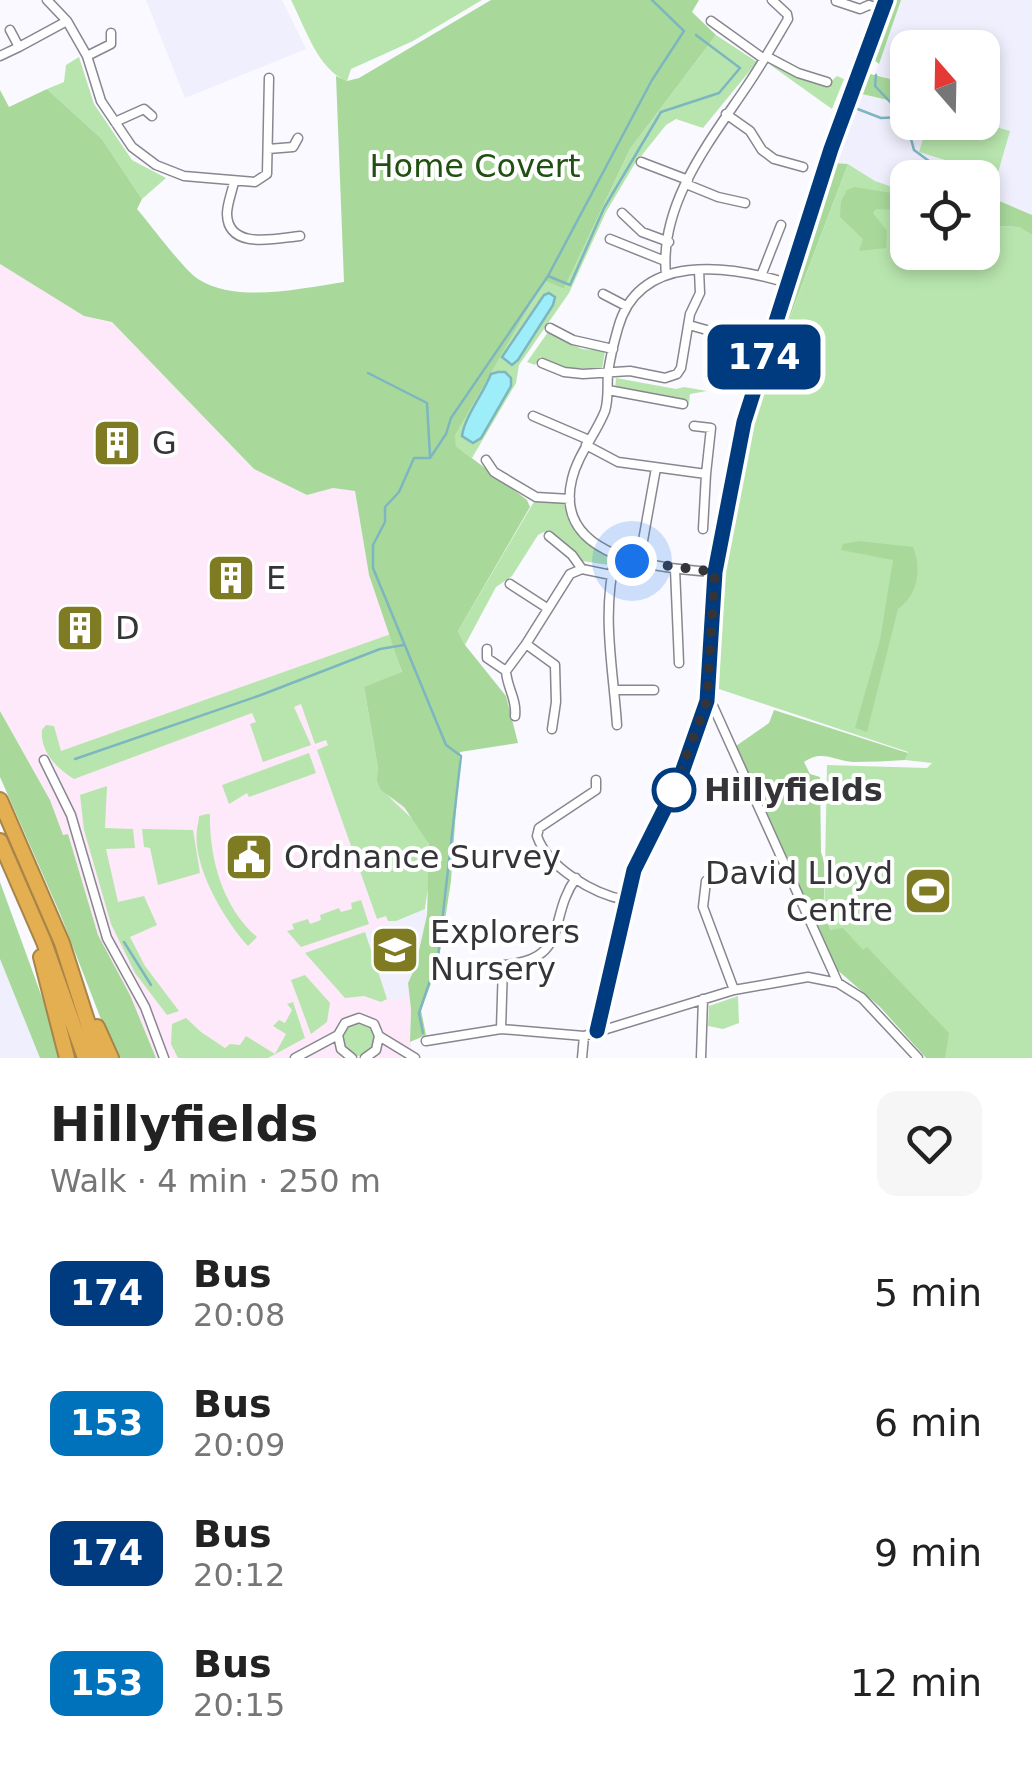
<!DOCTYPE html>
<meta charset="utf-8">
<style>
body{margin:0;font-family:"DejaVu Sans",sans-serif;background:#f6f6f6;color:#222;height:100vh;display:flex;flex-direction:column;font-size:38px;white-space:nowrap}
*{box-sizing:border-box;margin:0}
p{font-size:32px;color:#767676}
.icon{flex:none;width:55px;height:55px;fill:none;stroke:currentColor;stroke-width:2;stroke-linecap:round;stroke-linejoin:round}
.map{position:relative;height:1058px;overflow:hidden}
.panel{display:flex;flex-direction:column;background:#fff;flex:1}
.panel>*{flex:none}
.badge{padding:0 20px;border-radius:15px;font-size:35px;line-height:65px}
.needle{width:65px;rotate:340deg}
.controls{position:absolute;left:890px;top:30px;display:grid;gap:20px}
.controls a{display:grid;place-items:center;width:110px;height:110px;border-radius:20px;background:#fff;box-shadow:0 5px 15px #0003;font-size:50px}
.you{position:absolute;width:50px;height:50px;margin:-25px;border:8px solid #fff;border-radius:50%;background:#1a73e8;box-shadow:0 0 0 15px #1a73e833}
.map>.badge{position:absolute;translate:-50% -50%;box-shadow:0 0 0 5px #fff}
.round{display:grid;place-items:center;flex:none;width:105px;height:105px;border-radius:20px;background:#f6f6f6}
.overview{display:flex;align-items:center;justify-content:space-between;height:170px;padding:0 50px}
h1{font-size:48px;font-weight:600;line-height:75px}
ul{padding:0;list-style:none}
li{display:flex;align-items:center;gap:30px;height:130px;padding:0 50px}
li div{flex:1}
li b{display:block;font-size:38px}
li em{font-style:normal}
li .badge{min-width:110px;font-weight:700;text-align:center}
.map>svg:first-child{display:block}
.commercial{fill:#fde9f9}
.built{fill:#efeffd}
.green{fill:#b8e5ad;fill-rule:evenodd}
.forest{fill:#a8d99b}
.water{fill:#9eeefa;stroke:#7eb6c0;stroke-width:2.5}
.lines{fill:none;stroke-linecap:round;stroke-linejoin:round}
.stream{stroke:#7eb6c0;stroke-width:2.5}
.street-casing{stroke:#888790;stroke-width:11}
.highway-casing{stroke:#a78449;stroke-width:18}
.street{stroke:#fff;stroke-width:8}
.highway{stroke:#e4af51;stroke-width:14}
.line-casing{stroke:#fff;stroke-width:22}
.line{stroke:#003b80;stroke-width:15}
.walk{stroke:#353539;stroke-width:10;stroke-dasharray:0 18}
.stop-dot{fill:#fff;stroke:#003b80;stroke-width:5}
.labels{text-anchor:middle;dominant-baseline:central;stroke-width:8;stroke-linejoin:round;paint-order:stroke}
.park-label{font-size:32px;fill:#215013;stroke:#fff}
.poi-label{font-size:32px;fill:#353539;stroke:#fff;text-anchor:start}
.stop-label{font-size:32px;font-weight:bold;fill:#353539;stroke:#fff;text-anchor:start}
</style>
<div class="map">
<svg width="1032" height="1058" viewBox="0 0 1032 1058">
<rect width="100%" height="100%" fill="#f9f9ff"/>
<path class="commercial" d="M0 264 84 315 112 322 254 469 307 495 333 488 355 491 369 575 401 663 404 807 427 915 415 968 410 1021 411 1058H156L130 995 98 935 68 835 63 836 50 800 0 711Z"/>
<path class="built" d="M146 0H282L306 49 185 98Z
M901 0H1032V235L1019 227 983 225 982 178H908L907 192 875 181 849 164 834 163 862 94 904 103 907 97 908 122H982V48H908L907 83 875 74Z
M425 909 427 915 415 968 408 983 409 994 402 999H387L365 932Z
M0 959 40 1058H0Z"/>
<path class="green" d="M291 0H482L413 41 351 69 347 81C318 70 305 27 291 0Z
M716 35 757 62 703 128 676 119 666 125 634 165 606 212 569 293 519 365 516 383 472 458 456 446 454 435 544 279 564 289 630 149ZM553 294 552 305 518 360 517 335 544 295Z
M79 57 94 104 132 160 166 178 142 199 102 139 47 89 64 82 66 65Z
M769 64 827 85 837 76 844 79 832 109Z
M928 122 982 123 1010 131 997 176 919 152Z
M848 164 875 181 907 192 908 252H982L983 225 1019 227 1032 235V1058H939L856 967 824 919 827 765 927 768 932 763 905 760 908 752 719 689 722 528 763 389Z
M548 332 582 349 605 351 602 369 566 368 540 357 535 365 527 362Z
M616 378 676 389 684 387 707 391 690 394 689 403 615 390Z
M535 500 564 502C569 533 585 540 611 555L609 565 582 561 570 547 544 532 538 535 512 576 496 587 465 645 458 631Z
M391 634 402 673 364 687 378 768C375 801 420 812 429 845 434 863 427 891 425 909L396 921H388L386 916 377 919 317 750 328 745 326 740 315 744 301 704 294 707 311 745 263 762 250 724 256 722 252 713 74 779C58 769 40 753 42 730L46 725 54 726 61 751Z
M309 753 316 773 249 797 247 793 229 804 222 785Z
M107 786 105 828 133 829 135 848 106 849 118 902 144 896 157 925 130 937 145 966 179 1011 167 1015 135 973 111 924 84 830 80 795Z
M207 814H210C209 858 223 908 257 937L248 946C225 921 192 866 197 830 197 826 199 821 199 816Z
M142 829 193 830 200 873 158 885 150 848 144 847Z
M361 900 369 924 301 947 287 931 294 929 292 924 308 919 310 924 321 920 320 915 339 908 341 912 352 909 351 903Z
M365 932 387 999 381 1002 364 996 345 998 305 953Z
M305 975 330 1003 327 1022 311 1034 291 980Z
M738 996 739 1023 723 1029 708 1026 709 1006Z
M293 1002 305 1038 268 1058H178L171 1044 172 1024 186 1018 201 1032 225 1048 230 1044 240 1045 246 1036 275 1054 286 1034 273 1026 279 1020 285 1023 292 1010 287 1004Z
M341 1039a17 17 0 1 1 34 0a17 17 0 1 1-34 0Z"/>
<path class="forest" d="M491 0H699L692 12 716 35 630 149 564 289 544 280 455 435 456 446 527 500 530 507 458 631 465 645 506 696 518 743 460 752 451 881 438 965 421 1010 426 1035 410 1042 411 1009 408 983 415 968 427 915 429 844 404 807 381 790 377 781 378 768 364 687 402 672 369 575 355 491 333 488 307 495 254 469 112 322 84 316 0 264V90L9 107 47 89 102 139 142 199 137 209C150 224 184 270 198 279 237 304 302 288 344 282L336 76 347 81 359 78Z
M888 0H901L879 64 873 59 871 48Z
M870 74 907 83 905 104 862 94Z
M834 163 848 164 768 375 764 372Z
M957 164 980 171 997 200 1032 215V235L1019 227 983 225 982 178 958 177Z
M855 187 897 194 907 203 900 210 876 209 873 213 887 231 886 248 859 251 863 239 840 217 841 201 847 190Z
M859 541 913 547C922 569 918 595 898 609L867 732 855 728 880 640 893 560 841 550 843 544Z
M774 710 908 753 905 760C888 761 871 762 853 762 835 761 822 749 804 762L810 774 820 777 821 852C831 877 816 907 831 930L843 928 863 950 867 947 949 1033 945 1058H926L880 1007 835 968 736 746 769 723Z
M0 711 50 800 63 835 68 834 98 935 130 995 156 1058H116L61 916 0 777Z
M0 882 47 1011 58 1058H40L0 959Z"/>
<path class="water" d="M549 293 555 297 553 305 518 360 512 365 502 357 544 295Z
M498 372H505L511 378V386L481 438 473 443 462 436C464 418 483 394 491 374Z"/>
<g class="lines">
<path class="stream" d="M876 75 875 86 893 105
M855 108 881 118 905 117 914 150 952 178
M967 178H974
M982 183H983
M548 276 570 285 604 208 661 112 719 93 740 68 696 35
M368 373 427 403 430 456
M75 759 261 695 380 649 404 645
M124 942 151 985
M423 1033 419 1013 438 957 461 756 446 745 373 568V545L385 522V507L399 492 414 458H430L446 434 451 418 548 276 652 80 684 31 652 0"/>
<g class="street-casing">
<path id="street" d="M47 0 67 21 87 56 101 101 132 147 156 165 184 176 255 182 267 174 269 78
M836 1 860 9 869 5 883 9
M711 21 764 59
M10 30 19 47 67 21
M0 56 19 47
M87 56 111 44V33
M766 56 798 73 827 82
M726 114 750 131 762 150 774 159 803 167
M115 122 144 109 152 116
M268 149 293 147 298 138
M641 162 688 180
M234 182C232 192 227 204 227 214 228 251 277 238 300 236
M686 184 718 197 745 203
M622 213 642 232 669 242
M610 239 665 261
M666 275C659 204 710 141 747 86 762 64 775 41 788 19L787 14 772 0
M761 276 781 225
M603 294 626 306
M689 325 742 340
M550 328 573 340 613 349
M542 363 564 372 583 374 630 371 665 378 677 374 681 368 690 314 700 293 699 270
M608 390 683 404
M533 416 589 440
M586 445 618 462 706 474 711 428 694 426
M486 460 494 472 536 497 570 499
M703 529 706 474
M549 536 572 555 582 569
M616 555C601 614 613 666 617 725
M639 563 656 468
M675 569 679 663
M715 572C661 569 552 559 572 479 578 454 596 434 605 411 609 398 607 385 608 373 610 358 614 342 618 328 639 252 729 265 787 283
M510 584 547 608
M487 649V658L506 671 526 644
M506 671C507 688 517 699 515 716
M615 690H654
M713 706 838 983
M552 729 556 702 555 665 526 644 570 574 582 569 611 575
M44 760 71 815 107 938 145 1007 164 1058
M596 780V790L539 828 537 836C548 868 594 894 625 900
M706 881 703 907 734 990
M501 1029 503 965C571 960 547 918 576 878
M597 1031 633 870 680 778 707 701 713 588 743 422 831 149 886 0
M379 1036 415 1058
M426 1041 501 1029 584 1036 734 990 808 977 838 983 862 998 918 1058
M295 1058 338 1035
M352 1058 341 1049 338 1035 345 1023 359 1018 374 1024 379 1036 376 1050 365 1058
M582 1058 584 1036
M701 1058 703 999"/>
</g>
<g class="highway-casing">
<path id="highway" d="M0 800 62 943 99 1058
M0 841 44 942 85 1058
M41 957 67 1058
M97 1027 111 1058"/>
</g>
<use href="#street" class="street"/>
<use href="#highway" class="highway"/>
</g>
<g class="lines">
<g class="line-casing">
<path id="line" d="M597 1031 634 870 680 778 707 701 715 572 744 422 831 149 886 0"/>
</g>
<use href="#line" class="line"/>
<path class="walk" d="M632 561 715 572 707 701 674 790"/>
</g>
<defs>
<g id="building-square" transform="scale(2.5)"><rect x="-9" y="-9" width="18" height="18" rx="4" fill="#7f7b22" stroke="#fff"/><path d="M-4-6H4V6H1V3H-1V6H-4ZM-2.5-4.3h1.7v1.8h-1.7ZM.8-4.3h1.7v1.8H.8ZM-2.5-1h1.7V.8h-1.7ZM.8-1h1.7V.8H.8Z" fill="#fff"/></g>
<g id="civic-square" transform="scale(2.5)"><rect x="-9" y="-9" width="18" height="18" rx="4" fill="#7f7b22" stroke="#fff"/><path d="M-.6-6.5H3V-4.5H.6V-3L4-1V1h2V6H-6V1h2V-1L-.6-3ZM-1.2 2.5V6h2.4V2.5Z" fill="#fff"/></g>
<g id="stadium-square" transform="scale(2.5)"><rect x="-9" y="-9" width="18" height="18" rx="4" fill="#7f7b22" stroke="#fff"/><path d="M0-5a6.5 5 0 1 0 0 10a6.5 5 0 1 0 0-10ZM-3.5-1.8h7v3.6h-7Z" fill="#fff"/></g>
<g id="school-square" transform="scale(2.5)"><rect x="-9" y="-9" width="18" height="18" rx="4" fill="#7f7b22" stroke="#fff"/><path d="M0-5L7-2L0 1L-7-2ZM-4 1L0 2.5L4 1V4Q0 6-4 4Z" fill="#fff"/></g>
</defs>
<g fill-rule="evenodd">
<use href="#building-square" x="117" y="443"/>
<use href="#building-square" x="231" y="578"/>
<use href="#building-square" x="80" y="628"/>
<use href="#civic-square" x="249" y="857"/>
<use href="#stadium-square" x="928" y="891"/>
<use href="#school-square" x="395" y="950"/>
</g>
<circle class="stop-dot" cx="674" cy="790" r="20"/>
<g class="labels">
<g class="park-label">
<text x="475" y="166">Home Covert</text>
</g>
<g class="poi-label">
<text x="152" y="443">G</text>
<text x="266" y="578">E</text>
<text x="115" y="628">D</text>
<text x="284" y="857">Ordnance Survey</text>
<text x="893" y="873" text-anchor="end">David Lloyd<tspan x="893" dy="37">Centre</tspan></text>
<text x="430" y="932">Explorers<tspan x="430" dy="37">Nursery</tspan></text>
</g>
<g class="stop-label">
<text x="704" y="790">Hillyfields</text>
</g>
</g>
</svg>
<div class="controls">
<a><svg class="needle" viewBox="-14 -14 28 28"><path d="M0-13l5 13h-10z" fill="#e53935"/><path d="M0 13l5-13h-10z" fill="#767676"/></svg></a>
<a><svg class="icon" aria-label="locate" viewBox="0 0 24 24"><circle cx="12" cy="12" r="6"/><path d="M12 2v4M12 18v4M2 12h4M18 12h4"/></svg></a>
</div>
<div class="you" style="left:632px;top:561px"></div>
<b class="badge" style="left:764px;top:357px;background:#003b80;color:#fff">174</b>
</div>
<section class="panel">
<div class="overview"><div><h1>Hillyfields</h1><p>Walk · 4 min · 250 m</p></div><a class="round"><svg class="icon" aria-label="heart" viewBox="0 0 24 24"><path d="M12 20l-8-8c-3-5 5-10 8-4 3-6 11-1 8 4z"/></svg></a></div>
<ul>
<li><span class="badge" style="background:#003b80;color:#fff">174</span><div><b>Bus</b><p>20:08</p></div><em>5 min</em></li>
<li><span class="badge" style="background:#0072bc;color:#fff">153</span><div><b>Bus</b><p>20:09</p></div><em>6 min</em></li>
<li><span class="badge" style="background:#003b80;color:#fff">174</span><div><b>Bus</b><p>20:12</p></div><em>9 min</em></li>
<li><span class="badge" style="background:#0072bc;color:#fff">153</span><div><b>Bus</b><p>20:15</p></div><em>12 min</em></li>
</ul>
</section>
